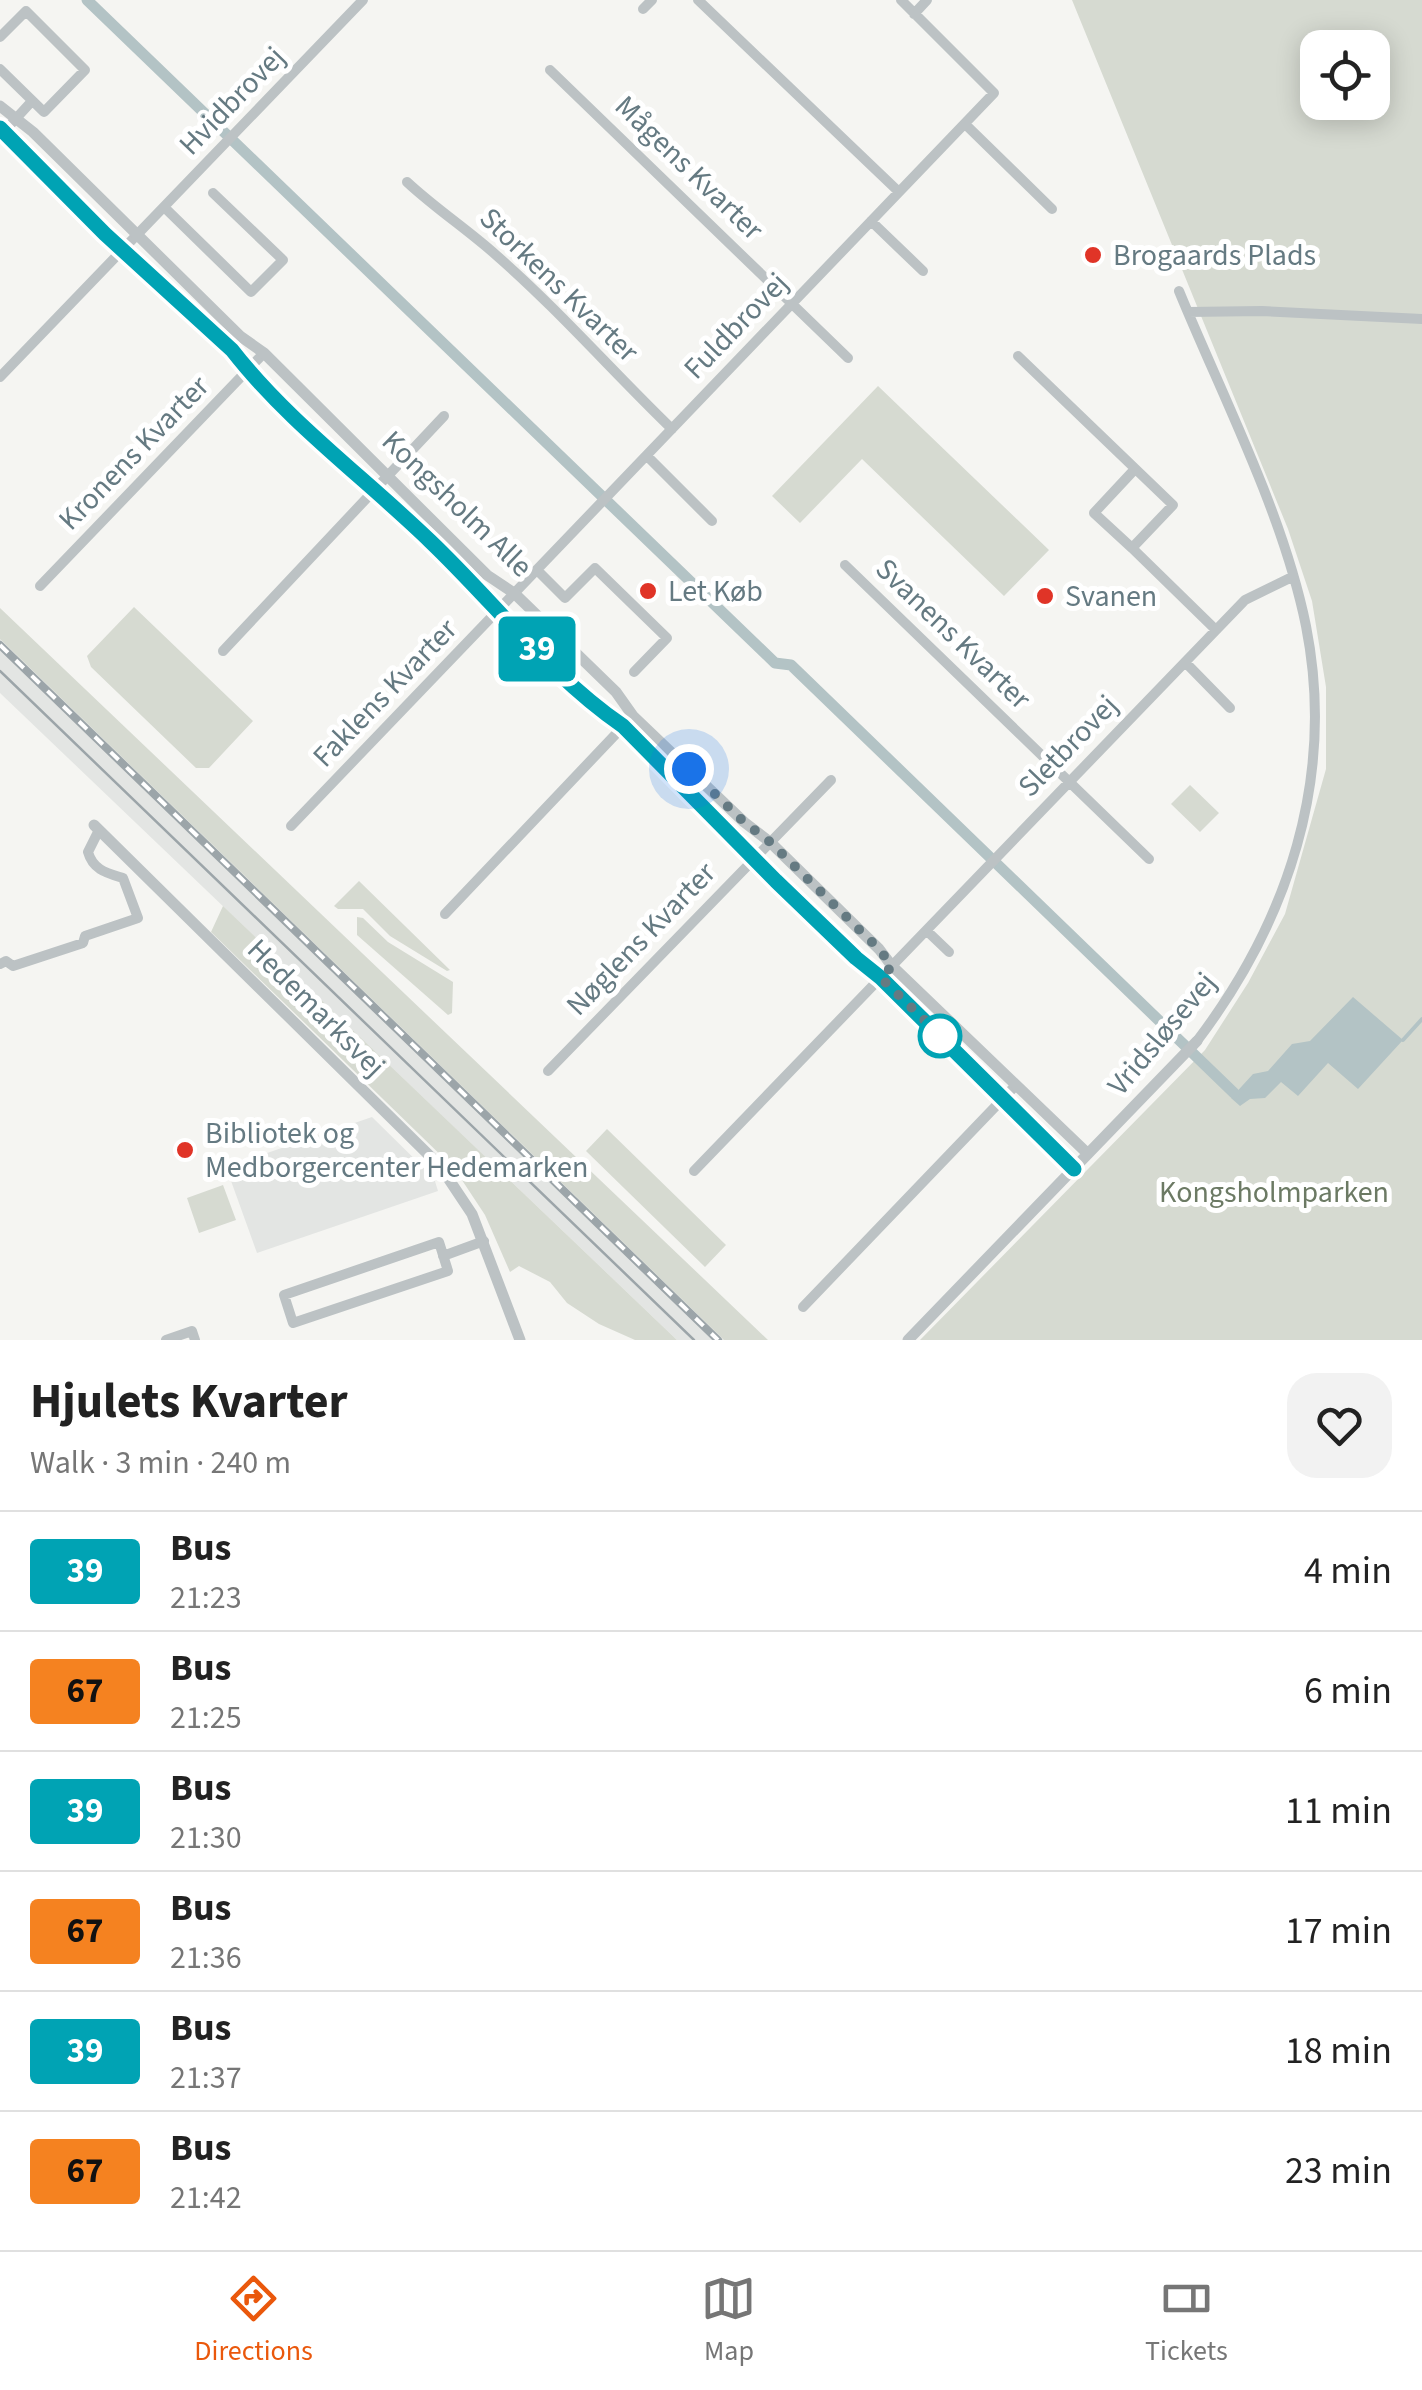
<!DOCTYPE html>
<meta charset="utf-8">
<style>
body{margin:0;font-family:"Source Sans 3",sans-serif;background:#f2f2f2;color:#222;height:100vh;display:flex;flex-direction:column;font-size:38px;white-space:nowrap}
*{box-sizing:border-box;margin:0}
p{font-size:32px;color:#767676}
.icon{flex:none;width:55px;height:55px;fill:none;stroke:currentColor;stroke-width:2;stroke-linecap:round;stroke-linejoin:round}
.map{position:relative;height:1340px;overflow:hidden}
.panel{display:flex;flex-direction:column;background:#fff;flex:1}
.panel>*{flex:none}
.badge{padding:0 20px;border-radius:8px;font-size:35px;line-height:65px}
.controls{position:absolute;left:1300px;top:30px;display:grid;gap:20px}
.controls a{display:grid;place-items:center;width:90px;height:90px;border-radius:20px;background:#fff;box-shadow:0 5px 25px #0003;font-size:50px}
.you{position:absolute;width:50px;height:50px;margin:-25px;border:8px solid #fff;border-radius:50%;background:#1a73e8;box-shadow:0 0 0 15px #1a73e833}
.map>.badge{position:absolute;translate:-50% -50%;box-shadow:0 0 0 5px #fff}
.round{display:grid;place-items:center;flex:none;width:105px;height:105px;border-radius:30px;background:#f2f2f2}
.overview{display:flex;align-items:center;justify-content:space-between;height:170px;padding:0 30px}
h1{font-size:48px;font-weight:700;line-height:75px}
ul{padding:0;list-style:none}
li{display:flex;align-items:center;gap:30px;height:120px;padding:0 30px;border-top:2px solid #e0e0e0}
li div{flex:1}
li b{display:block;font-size:38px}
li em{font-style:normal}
li .badge{min-width:110px;font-weight:700;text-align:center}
.dock{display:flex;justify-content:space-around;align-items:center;height:140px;border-top:2px solid #e0e0e0;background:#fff;font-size:28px;color:#767676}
.dock a{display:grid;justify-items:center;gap:5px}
.dock .active{color:#ea580c}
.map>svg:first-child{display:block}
.built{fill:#e3e5e3}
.green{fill:#d6dad1;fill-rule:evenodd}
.water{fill:#b3c3c5}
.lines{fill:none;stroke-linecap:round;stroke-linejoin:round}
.stream{stroke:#b3c3c5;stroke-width:4}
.canal{stroke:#b3c3c5;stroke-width:11}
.minor{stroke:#bcc2c4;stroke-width:10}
.tertiary{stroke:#bcc2c4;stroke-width:11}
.tram{stroke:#9ca5a9;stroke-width:2.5}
.rail-casing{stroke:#9ca5a9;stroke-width:8}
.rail{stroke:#fff;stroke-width:4;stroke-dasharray:11;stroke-linecap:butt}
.line-casing{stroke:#fff;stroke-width:22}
.line{stroke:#00a3b4;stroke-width:15}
.walk{stroke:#657a82;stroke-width:10;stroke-dasharray:0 18}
.poi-dot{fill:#e03427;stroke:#fff;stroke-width:4}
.stop-dot{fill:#fff;stroke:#00a3b4;stroke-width:5}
.labels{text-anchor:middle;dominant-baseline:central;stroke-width:10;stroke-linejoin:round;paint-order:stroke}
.street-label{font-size:30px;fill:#657a82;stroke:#fff}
.poi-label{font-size:30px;fill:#657a82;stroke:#fff;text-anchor:start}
.park-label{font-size:30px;fill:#6c7a64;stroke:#fff}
</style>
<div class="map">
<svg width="1422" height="1340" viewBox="0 0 1422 1340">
<rect width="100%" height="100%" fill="#f5f5f2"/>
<path class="built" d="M0 639 724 1340H677L0 693Z
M372 1117 434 1178 438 1191 257 1253 226 1167Z"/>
<path class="green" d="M1072 0H1422V1340H920L1205 1050 1248 983 1285 914 1326 769V687L1312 601 1288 529ZM1318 48H1372V102H1318Z
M878 386 1049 550 1004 596 862 459 800 523 772 496Z
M134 607 253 721 209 768H196L91 667 87 656Z
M0 608 768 1340H724L0 639Z
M1190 785 1219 813 1200 832 1171 804Z
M359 881 450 970 447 971 390 936 363 909H338L334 906Z
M223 906 677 1340H635L599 1324 567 1303 550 1282 519 1266 510 1272 485 1215 454 1168 211 932Z
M357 917 363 918 388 942 453 982 452 1013 448 1015 357 935Z
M607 1129 726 1245 705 1267 586 1151Z
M223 1185 236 1220 199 1233 187 1198Z"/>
<path class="water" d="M1353 997 1403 1040 1358 1089 1328 1063 1298 1096 1281 1082 1265 1098 1250 1099 1240 1106 1231 1098 1253 1074 1268 1071 1292 1044 1310 1041Z"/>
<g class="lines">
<path class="stream" d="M1403 1040 1422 1019"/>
<path class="canal" d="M87 0 775 663 791 665 1234 1093"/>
<path class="minor" d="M698 0 899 192
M643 9 652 0
M914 14 927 0
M0 37 26 11 85 70 44 112 0 69
M550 70 848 358
M965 124 1052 209
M1 135 32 101
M407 182C436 209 467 229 496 255 558 309 613 372 672 429
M164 207 251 292 283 260 213 193
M871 221 923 271
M1179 291C1223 398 1283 513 1306 626 1336 778 1288 921 1197 1041
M1188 312 1262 311 1422 319
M1018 356 1173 505 1132 548 1216 630
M0 377 363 0
M647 456 712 521
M1132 548 1094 513 1135 469
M845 565 1149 859
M537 570 565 598 595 568 667 638 634 672
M40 586 264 353
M223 651 444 416
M1185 662 1230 708
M291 826 994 93 901 0
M445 914 633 716
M927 931 949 952
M0 964 6 961 13 966 83 943 85 936 138 918 123 878C107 873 93 870 88 852L99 830
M548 1071 831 780
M694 1171 1245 600 1292 577
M439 1242 448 1271 293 1323 284 1295Z
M443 1256 484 1241
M803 1307 1016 1085
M166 1340 192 1331 195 1340"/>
<path class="tertiary" d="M0 106 33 132 240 336 264 353 487 575 514 593 616 692 633 716 744 822 770 842 879 949 892 966 1088 1154
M0 129 105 234 143 265 233 350 248 371 356 475 389 501 476 585 514 628 599 709 623 726 856 958 881 978 1074 1169
M94 825 440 1166 472 1214 520 1340
M908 1340 1197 1041"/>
<path class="tram" d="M0 671 694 1340"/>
<g class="rail-casing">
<path id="rail" d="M0 645 718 1340"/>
</g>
<use href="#rail" class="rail"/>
</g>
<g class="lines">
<g class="line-casing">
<path id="line" d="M0 128 105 234 232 350C288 422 365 478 430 541 494 602 550 676 623 726L776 881 856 958 881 978 1074 1169"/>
</g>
<use href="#line" class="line"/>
<path class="walk" d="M689 769 744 822 770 842 879 949 892 966 881 978 946 1041 940 1036"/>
</g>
<g class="poi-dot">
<circle cx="1093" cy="255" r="10"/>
<circle cx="648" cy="591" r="10"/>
<circle cx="1045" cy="596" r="10"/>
<circle cx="185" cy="1150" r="10"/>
</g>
<circle class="stop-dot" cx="940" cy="1036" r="20"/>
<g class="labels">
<g class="street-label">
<text transform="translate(232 101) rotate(-46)">Hvidbrovej</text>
<text transform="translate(689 168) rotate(44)">Mågens Kvarter</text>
<text transform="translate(559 285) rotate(44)">Storkens Kvarter</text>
<text transform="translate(736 326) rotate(-46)">Fuldbrovej</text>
<text transform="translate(134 453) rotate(-46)">Kronens Kvarter</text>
<text transform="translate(457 504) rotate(44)">Kongsholm Alle</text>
<text transform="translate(953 634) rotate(44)">Svanens Kvarter</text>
<text transform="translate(385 693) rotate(-46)">Faklens Kvarter</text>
<text transform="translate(1068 746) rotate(-46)">Sletbrovej</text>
<text transform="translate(641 939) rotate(-46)">Nøglens Kvarter</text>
<text transform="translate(316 1008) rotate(45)">Hedemarksvej</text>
<text transform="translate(1162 1034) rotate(-50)">Vridsløsevej</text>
</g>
<g class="poi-label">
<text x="1113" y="255">Brogaards Plads</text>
<text x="668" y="591">Let Køb</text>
<text x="1065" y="596">Svanen</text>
<text x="205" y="1133">Bibliotek og<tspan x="205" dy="34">Medborgercenter Hedemarken</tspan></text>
</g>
<g class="park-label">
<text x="1274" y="1192">Kongsholmparken</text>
</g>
</g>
</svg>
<div class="controls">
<a><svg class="icon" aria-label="locate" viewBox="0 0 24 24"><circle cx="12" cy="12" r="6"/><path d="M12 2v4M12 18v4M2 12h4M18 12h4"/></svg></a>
</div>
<div class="you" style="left:689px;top:769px"></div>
<b class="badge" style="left:537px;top:649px;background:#00a3b4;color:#fff">39</b>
</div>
<section class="panel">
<div class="overview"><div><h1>Hjulets Kvarter</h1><p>Walk · 3 min · 240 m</p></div><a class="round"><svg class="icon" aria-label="heart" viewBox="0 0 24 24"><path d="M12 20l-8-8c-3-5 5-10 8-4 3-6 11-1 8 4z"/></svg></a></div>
<ul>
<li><span class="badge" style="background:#00a3b4;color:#fff">39</span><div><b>Bus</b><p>21:23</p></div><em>4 min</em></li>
<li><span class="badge" style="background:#f58220;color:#111">67</span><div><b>Bus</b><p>21:25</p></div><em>6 min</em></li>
<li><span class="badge" style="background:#00a3b4;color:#fff">39</span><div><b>Bus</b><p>21:30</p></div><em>11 min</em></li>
<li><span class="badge" style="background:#f58220;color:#111">67</span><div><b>Bus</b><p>21:36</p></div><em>17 min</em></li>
<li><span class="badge" style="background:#00a3b4;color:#fff">39</span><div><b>Bus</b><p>21:37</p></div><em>18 min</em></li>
<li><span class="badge" style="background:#f58220;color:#111">67</span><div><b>Bus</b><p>21:42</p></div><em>23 min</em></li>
</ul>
</section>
<nav class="dock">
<a class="active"><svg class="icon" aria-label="directions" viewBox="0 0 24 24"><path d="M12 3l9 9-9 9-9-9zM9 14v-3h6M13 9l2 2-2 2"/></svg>Directions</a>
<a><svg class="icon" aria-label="map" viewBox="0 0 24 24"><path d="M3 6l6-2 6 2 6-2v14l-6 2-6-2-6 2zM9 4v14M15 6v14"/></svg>Map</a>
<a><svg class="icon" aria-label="tickets" viewBox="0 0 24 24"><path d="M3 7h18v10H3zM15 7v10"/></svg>Tickets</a>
</nav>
